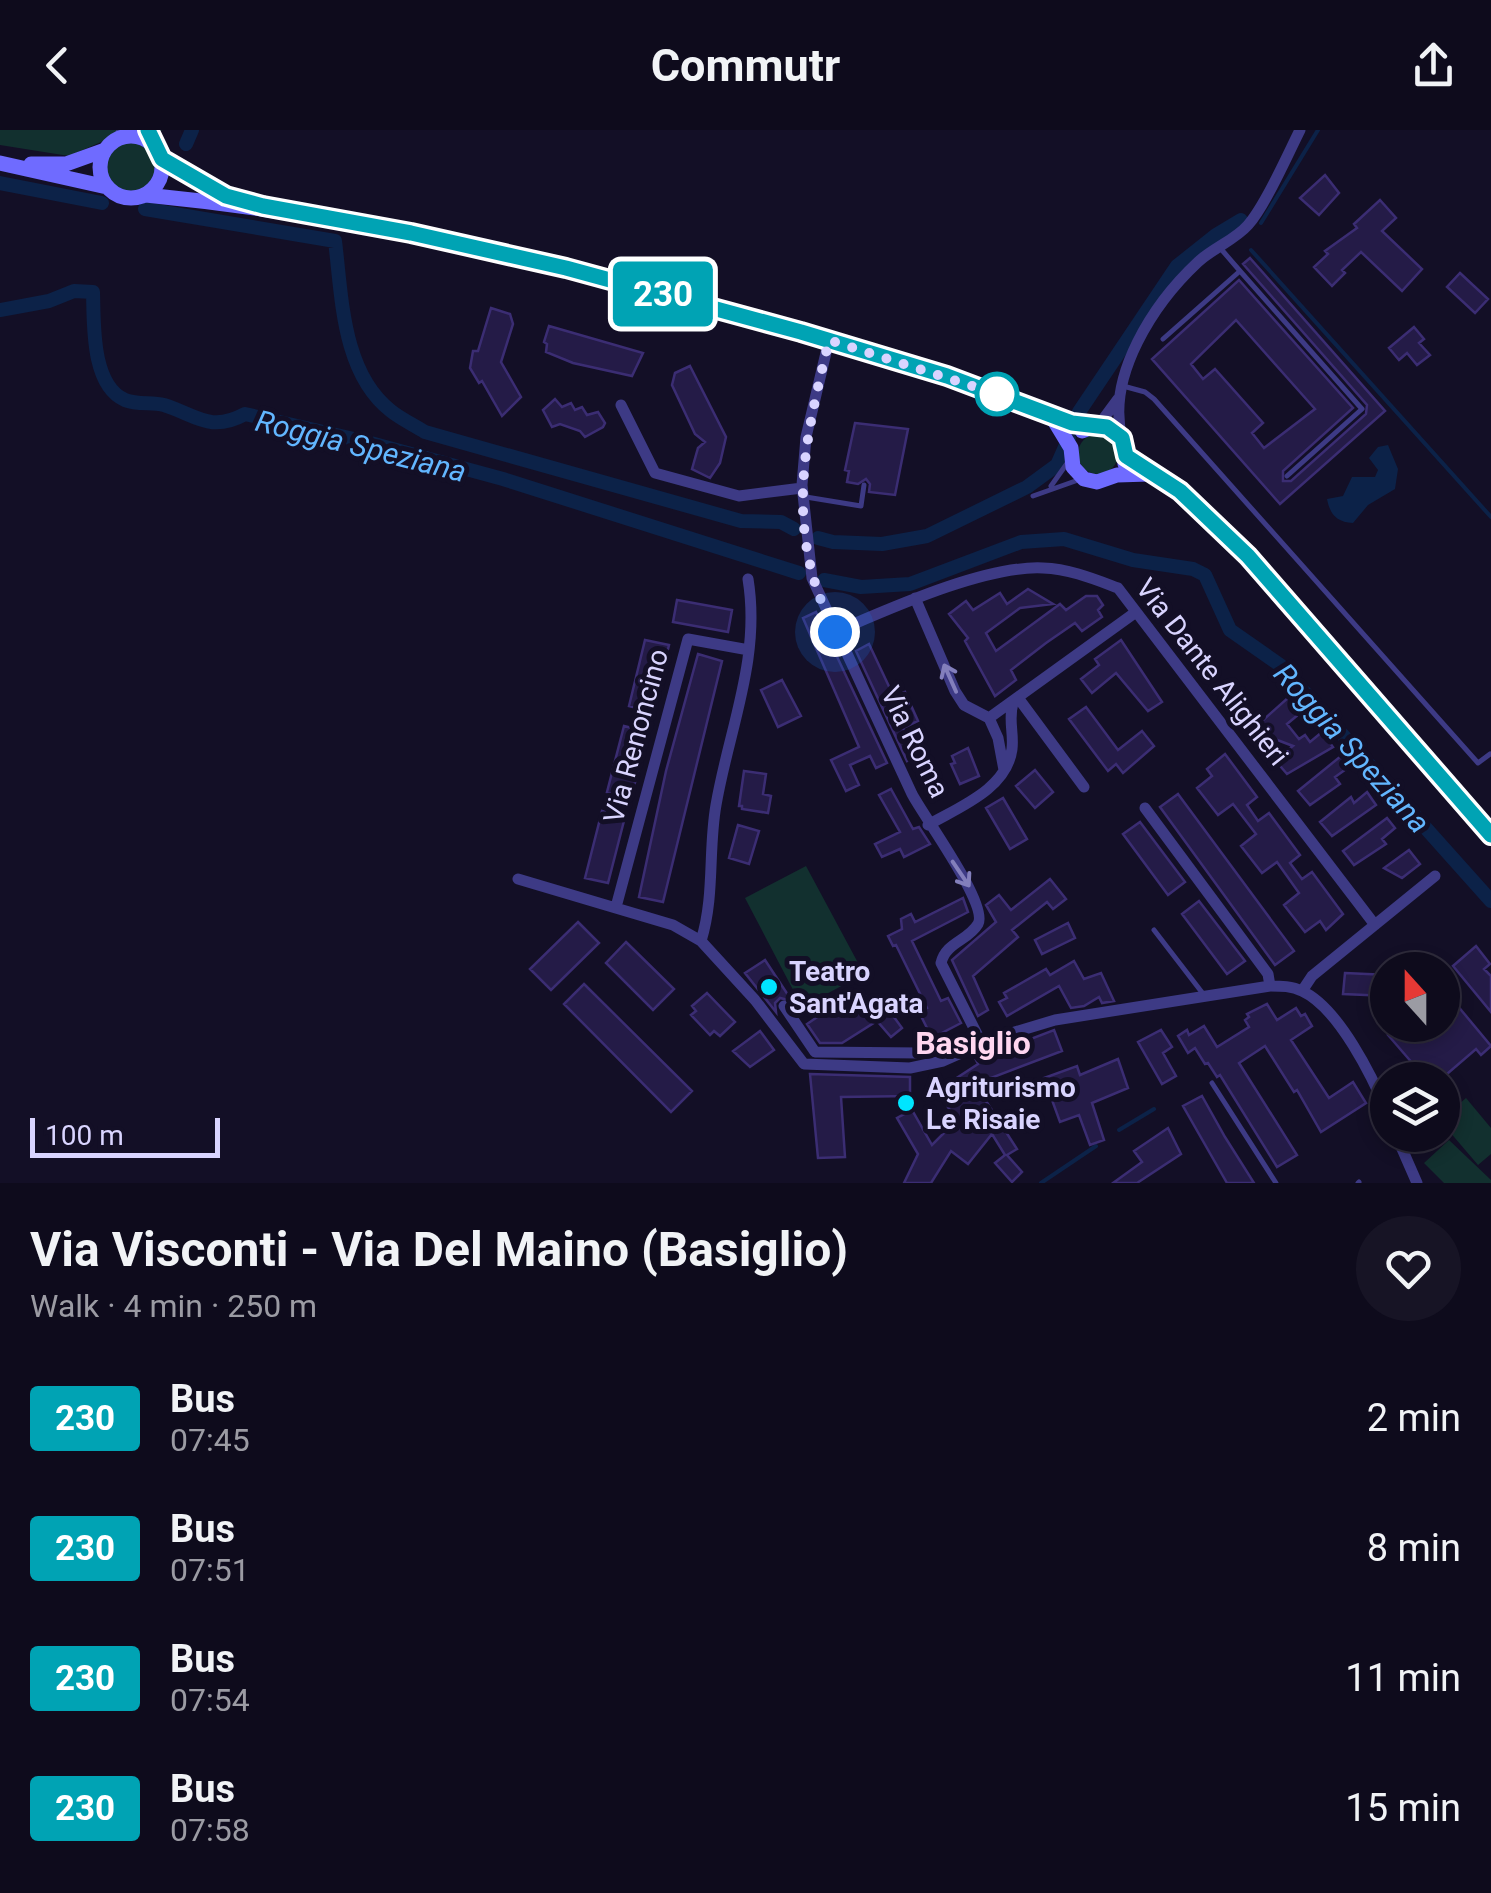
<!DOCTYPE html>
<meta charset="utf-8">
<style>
body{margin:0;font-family:Roboto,sans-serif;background:#171425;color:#f1f3f6;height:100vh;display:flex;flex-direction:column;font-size:38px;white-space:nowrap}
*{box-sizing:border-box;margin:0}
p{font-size:32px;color:#9b9ba3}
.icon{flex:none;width:55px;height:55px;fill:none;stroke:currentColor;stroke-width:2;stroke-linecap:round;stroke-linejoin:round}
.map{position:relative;height:1053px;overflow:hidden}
.side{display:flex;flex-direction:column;background:#0e0b1c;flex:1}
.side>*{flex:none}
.badge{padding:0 20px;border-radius:8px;font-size:35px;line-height:65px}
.needle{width:65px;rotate:339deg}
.buttons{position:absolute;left:1370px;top:822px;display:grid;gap:20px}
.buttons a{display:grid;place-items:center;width:90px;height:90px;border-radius:50%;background:#0e0b1c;box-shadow:0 5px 15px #0003,0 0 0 2px #2e2b3b;font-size:50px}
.scale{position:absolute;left:30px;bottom:25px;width:190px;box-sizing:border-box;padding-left:10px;border:5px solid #d9d4ff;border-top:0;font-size:28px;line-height:35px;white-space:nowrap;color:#d9d4ff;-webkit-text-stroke:8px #130f26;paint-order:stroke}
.you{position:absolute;width:50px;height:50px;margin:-25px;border:8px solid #fff;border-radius:50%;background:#1a73e8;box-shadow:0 0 0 15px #1a73e833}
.map>.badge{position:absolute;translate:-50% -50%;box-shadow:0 0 0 5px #fff}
.round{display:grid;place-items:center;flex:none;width:105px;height:105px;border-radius:52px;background:#171425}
.head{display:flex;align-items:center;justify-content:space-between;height:170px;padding:0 30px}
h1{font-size:48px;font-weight:700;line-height:75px}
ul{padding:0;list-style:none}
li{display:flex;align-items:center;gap:30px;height:130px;padding:0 30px}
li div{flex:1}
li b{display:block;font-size:38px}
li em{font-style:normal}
li .badge{min-width:110px;font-weight:700;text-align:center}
header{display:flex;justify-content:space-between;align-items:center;height:130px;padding:0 30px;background:#0e0b1c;font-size:45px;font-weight:700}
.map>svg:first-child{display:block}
.green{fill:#12302f}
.water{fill:#0c2248}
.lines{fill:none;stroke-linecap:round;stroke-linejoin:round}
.stream{stroke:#0c2248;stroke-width:4}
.canal{stroke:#0c2248;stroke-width:14}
.building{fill:#241b47;stroke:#3b2d73;stroke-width:2.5;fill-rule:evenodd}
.lane{stroke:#3d3a85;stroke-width:5}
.street{stroke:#3d3a85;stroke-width:11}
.secondary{stroke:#6f6bff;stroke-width:15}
.oneway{stroke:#837fbc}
.line-casing{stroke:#fff;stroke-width:22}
.line{stroke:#00a3b4;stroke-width:15}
.walk{stroke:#d9d4ff;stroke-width:10;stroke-dasharray:0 18}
.stop-dot{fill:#fff;stroke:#00a3b4;stroke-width:5}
.poi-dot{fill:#00e5ff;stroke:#130f26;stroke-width:4}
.labels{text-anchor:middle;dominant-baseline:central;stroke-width:10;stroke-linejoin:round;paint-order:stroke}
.street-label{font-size:28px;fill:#d9d4ff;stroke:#130f26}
.poi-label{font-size:28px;font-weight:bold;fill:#d9d4ff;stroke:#130f26;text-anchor:start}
.water-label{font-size:30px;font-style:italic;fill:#62b6ff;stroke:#130f26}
.quarter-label{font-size:32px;font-weight:bold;fill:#ffd6f0;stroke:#130f26}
</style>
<header><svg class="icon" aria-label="back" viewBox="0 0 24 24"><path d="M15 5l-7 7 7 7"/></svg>Commutr<svg class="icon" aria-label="share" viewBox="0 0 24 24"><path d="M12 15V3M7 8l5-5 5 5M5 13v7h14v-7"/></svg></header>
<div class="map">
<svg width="1491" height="1053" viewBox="0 0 1491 1053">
<rect width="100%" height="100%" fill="#130f26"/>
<path class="green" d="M0 0H164L101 12 69 26 0 15Z
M107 37a24 24 0 1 1 48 0a24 24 0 1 1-48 0Z
M1078 324a20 20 0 1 1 40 0a20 20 0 1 1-40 0Z
M806 736 864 844 802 877 745 768Z
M1466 968 1491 998V1024L1478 1035 1443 994V988Z
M1449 1010 1491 1050V1053H1444L1424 1033Z"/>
<path class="water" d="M1388 315 1398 339 1395 359 1368 375 1353 393C1336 392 1330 384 1327 369L1343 366 1352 347H1375L1378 340 1369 328 1378 317Z"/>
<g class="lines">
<path class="stream" d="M1261 93 1318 0
M1251 120 1491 387
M1119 1000 1154 979
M1041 1053 1096 1016"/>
<path class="canal" d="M186 14 192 0
M0 53 102 73
M145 79 335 111C342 167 342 243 391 281 401 289 414 295 425 302L741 391 781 392 794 399
M0 180 49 171 74 161 93 162C94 193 91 255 125 270 137 275 152 272 164 275 196 285 210 303 245 284L367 312 503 349 799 443
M1079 282 1177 136 1216 105 1241 90
M818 408 833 412 882 414 927 406 1027 357 1057 335 1069 308
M824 450 861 457 910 454 1021 412 1064 409 1133 430 1193 439 1205 445 1230 500 1280 535 1491 771"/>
</g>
<path class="building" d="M1325 45 1339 63 1319 85 1300 68Z
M1380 70 1396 88 1382 101 1422 139 1402 161 1361 122 1342 140 1345 143 1332 156 1314 137 1328 124 1325 121 1357 98 1354 94Z
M1250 128 1385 281 1280 374 1152 229 1239 150 1353 278 1283 341V351H1291L1366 284 1367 275 1243 134ZM1236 190 1315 279 1264 318 1252 303 1263 293 1215 239 1203 249 1191 234Z
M1460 143 1488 169 1475 183 1447 157Z
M491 178 510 184 513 194 501 232 521 267 502 286 482 251 479 253 470 238 473 221H478Z
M549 196 643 223 632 246 573 233 546 222 547 214 544 212Z
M1414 197 1424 209 1419 213 1430 225 1417 235 1407 223 1399 230 1389 218Z
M690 236 726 307 720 333 710 348 692 339 698 318 705 312 695 304 672 255 675 243Z
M555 269 562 277 571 273 575 280 582 277 587 285 598 282 605 293 603 297 585 307 580 301 560 294 552 297 543 280Z
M855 293 908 299 895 365 869 362 870 354 866 349 858 354 847 352 849 341 845 340Z
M1028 459 1053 474 1020 478 986 503 996 521 1060 474 1066 480 1086 466H1097L1103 475 1098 480 1102 487 1082 501 1075 493 1046 513 1011 540 1016 550 995 566 965 511 968 508 949 484 966 471 973 480 1000 463 1007 474Z
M677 470 732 480 728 502 673 492Z
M816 482 887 633 876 638 870 626 850 635 859 655 846 661 831 630 859 617 803 488Z
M645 510 669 515 653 582 629 576Z
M1121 510 1162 572 1148 581 1116 543 1092 563 1081 549 1099 535 1095 529Z
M869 514 894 567 905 562 918 591 903 598 918 626 907 631 856 521Z
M698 524 722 531 663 772 639 767 666 641Z
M782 550 801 586 778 597 761 560Z
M1290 566 1300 579 1299 584 1287 594 1299 609 1305 605 1310 612 1322 602 1333 617 1287 644 1275 630 1293 616 1272 608 1263 614 1252 600Z
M1086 577 1118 620 1142 601 1154 616 1123 643 1116 634 1108 641 1069 589Z
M624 596 648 602 631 668 607 662Z
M968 618 979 646 960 654 951 634 955 633 952 626Z
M1225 624 1257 667 1247 675 1258 691 1269 683 1300 725 1290 733 1302 749 1312 742 1343 784 1326 800 1320 791 1305 802 1284 775 1299 763 1277 732 1262 743 1241 716 1256 704 1233 674 1218 685 1197 658 1212 646 1207 639Z
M1341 626 1349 637 1335 647 1340 654 1310 675 1298 661Z
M1035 640 1053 662 1035 678 1016 656Z
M744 641 766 644 763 664 771 666 768 683 742 679V676H739Z
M891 659 913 699 919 697 930 714 904 727 900 719 882 727 875 714 900 702 879 665Z
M1367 662 1376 675 1332 706 1320 692 1351 667 1354 673Z
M1178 664 1294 821 1275 835 1160 677Z
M1003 668 1027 709 1010 719 986 678Z
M602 681 625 687 608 753 585 748Z
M1387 688 1395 698 1382 709 1386 714 1354 735 1343 721Z
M1140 692 1185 752 1168 765 1123 704Z
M738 695 759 701 749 734 729 728Z
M1409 720 1420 734 1402 748 1384 738Z
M1050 749 1066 769 1053 779 1047 772 1012 800 1018 807 973 846 988 880 978 886 952 830 996 792 986 775 999 765 1011 780Z
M963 768 968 782 912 811 941 871 948 868 961 893 932 908 919 882 927 878 896 815 893 816 888 806 902 799 901 789 911 784 915 792Z
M1199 771 1245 831 1227 844 1182 784Z
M578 792 599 813 551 860 530 839Z
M1068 793 1075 808 1042 824 1035 810Z
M626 812 674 859 653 880 606 833Z
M1476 816 1490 834 1484 839 1491 846V882L1453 836Z
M765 830 792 871 780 868 775 873 776 882 745 843Z
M1074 831 1084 849 1101 843 1114 871 1102 873 1099 867 1084 876 1071 878 1059 856 1007 886 999 872 1007 868 1004 863 1046 839 1050 845Z
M1345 843 1388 845V866L1343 864Z
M584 854 692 961 671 982 564 874Z
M1442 857 1491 916 1481 925 1476 919 1440 950H1427L1388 905 1398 897 1401 902 1410 895H1442Z
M707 863 735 892 720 906 714 901 710 905 691 885 696 881 692 876Z
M866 867 871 875 880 868 902 898 891 907 877 891 842 913H820L807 894 838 873 842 878H850Z
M1267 874 1277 890 1296 878 1301 886 1305 884 1312 896 1291 910 1329 968 1353 952 1366 973 1321 1002 1297 960 1294 962 1265 916 1239 933 1297 1025 1277 1037 1220 945 1217 947 1208 933 1205 934 1195 918 1188 923 1178 906 1187 900 1189 905 1204 896 1217 917 1249 897 1245 890 1249 887 1247 884Z
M1054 900 1062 921 975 954 1017 1019 1007 1025 1022 1042 1012 1052 995 1033 1005 1025 992 1004 968 1034 951 1021 931 1053H904L918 1024 897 988 912 980 932 1015 950 997 946 989 953 985 941 966H929L978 934 976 930Z
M1161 900 1172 917 1163 923 1176 946 1162 954 1138 912Z
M760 901 774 920 750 937 733 921Z
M1118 929 1128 958 1092 973 1104 1010 1090 1015 1079 985 1060 992 1044 948 1077 936 1080 945Z
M810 944 910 947V966L841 967 845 1027 818 1028Z
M1202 966 1225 1007 1254 1053H1227L1183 976Z
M1168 998 1181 1024 1137 1053H1113L1142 1032 1134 1021Z"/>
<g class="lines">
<path class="lane" d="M1240 141 1362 279 1287 346
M1163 209 1240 141 1221 119
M1123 256 1145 262 1154 269 1478 633 1490 624
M1051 356 1068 332
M1033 366 1081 349
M806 367 861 376 864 355
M1154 800 1204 865
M1212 953 1276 1053
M1358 1053 1359 1052"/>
<path class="street" d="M148 0 154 16
M119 9 122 0
M829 210 806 307 802 355 812 448 912 664C924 687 989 775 978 794 968 811 946 812 941 833L982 914
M621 275 655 343 739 366 802 358
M1098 296 1118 269
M1122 308C1106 246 1154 173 1198 132 1213 118 1235 110 1248 95 1265 76 1288 24 1300 0
M915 468 955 561 964 575 989 588 1136 482
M835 502C889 479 985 435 1043 438 1070 439 1094 449 1118 458L1375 795
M1019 569 1084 657
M989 588 998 608 1004 640
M1145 678 1268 844 1270 856
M928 695C959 677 1007 659 1012 619 1014 602 1008 590 1013 573
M518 749 673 795 701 811 755 870 804 934 910 938 943 931 995 908 1055 890 1270 856C1281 856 1292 856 1302 861 1339 878 1373 948 1388 984
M616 777 688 509 749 520
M701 811C715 766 708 720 716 675 729 599 761 528 748 449
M1302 861 1312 846 1435 746
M784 876 815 922 921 923
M1396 1005 1417 1053"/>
<path class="secondary" d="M100 37a31 31 0 1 1 62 0a31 31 0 1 1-62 0Z
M161 29 205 56 230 67
M0 33 107 57
M31 34H66L105 20
M146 65C379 88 606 143 830 210 883 226 937 242 989 261 1023 273 1055 288 1089 297
M1051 285 1071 318 1073 337 1084 349 1097 352 1117 345 1149 344
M1082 301C1108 288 1130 305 1125 334
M1127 326 1180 361 1248 426 1491 705"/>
</g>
<defs><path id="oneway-shaft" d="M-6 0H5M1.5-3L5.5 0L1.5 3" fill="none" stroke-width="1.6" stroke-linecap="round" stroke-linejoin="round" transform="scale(2.5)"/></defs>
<g class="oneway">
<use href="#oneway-shaft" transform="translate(950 548) rotate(-114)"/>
<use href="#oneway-shaft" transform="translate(961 744) rotate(56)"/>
</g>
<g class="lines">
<g class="line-casing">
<path id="line" d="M148 0 162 29 226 66 263 76 411 103 566 138 801 202 947 246 1072 293 1107 297 1122 308 1126 326 1180 361 1248 426 1491 705"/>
</g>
<use href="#line" class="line"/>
<path class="walk" d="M835 502C783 400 804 315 829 210L997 264"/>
</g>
<circle class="stop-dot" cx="997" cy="264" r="20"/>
<g class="poi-dot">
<circle cx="769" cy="857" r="10"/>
<circle cx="906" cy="973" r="10"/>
</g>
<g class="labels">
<g class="street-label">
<text transform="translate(1212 542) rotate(52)">Via Dante Alighieri</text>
<text transform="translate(636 606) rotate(-75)">Via Renoncino</text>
<text transform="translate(915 612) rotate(64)">Via Roma</text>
</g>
<g class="poi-label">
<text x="789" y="841">Teatro<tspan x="789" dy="32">Sant'Agata</tspan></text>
<text x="926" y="957">Agriturismo<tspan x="926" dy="32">Le Risaie</tspan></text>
</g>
<g class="water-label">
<text transform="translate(361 316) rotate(14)">Roggia Speziana</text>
<text transform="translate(1352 618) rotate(48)">Roggia Speziana</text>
</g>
<g class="quarter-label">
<text x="973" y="913">Basiglio</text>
</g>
</g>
</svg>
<div class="buttons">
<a><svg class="needle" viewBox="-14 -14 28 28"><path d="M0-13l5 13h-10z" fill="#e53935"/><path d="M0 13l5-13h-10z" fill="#9b9ba3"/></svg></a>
<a><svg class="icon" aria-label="layers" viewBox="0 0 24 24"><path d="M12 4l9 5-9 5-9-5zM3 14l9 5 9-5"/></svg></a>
</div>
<div class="scale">100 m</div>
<div class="you" style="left:835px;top:502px"></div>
<b class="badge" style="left:663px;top:164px;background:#00a3b4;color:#fff">230</b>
</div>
<section class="side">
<div class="head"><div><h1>Via Visconti - Via Del Maino (Basiglio)</h1><p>Walk · 4 min · 250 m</p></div><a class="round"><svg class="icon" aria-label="heart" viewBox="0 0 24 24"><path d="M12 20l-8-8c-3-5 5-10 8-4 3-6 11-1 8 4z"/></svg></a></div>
<ul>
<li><span class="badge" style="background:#00a3b4;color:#fff">230</span><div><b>Bus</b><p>07:45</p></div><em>2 min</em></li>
<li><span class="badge" style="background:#00a3b4;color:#fff">230</span><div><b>Bus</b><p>07:51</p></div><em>8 min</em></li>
<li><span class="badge" style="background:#00a3b4;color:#fff">230</span><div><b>Bus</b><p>07:54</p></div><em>11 min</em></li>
<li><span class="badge" style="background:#00a3b4;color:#fff">230</span><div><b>Bus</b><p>07:58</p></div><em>15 min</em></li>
</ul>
</section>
